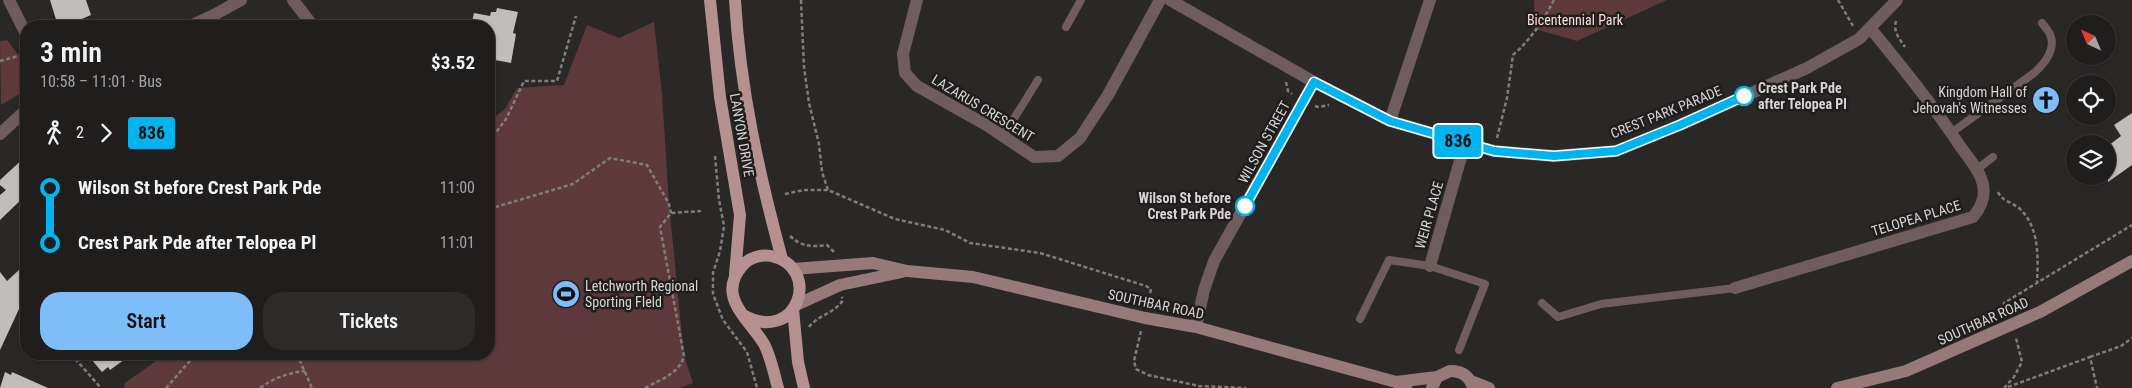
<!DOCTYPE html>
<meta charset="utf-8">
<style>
body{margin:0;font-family:"Roboto Condensed",sans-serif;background:#2d2a2a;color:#f1f3f6;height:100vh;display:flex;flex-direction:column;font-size:19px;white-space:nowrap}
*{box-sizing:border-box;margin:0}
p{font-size:16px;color:#a2a2a4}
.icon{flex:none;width:28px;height:28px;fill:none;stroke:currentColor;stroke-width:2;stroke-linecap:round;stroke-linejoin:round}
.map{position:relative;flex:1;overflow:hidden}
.side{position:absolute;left:20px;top:20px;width:475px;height:340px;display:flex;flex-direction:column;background:#201d1d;border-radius:20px;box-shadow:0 1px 4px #0004,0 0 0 1px #3d3b3b}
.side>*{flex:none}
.badge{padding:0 10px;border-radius:4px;font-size:18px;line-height:32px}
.needle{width:32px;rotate:316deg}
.buttons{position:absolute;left:2066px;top:15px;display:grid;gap:10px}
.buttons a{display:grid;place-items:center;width:50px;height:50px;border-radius:50%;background:#201d1d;box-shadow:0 1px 4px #0004,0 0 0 1px #3d3b3b;font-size:25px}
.map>.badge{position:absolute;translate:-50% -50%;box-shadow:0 0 0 2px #fff}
.legs{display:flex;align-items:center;gap:8px;height:55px;padding:0 20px;font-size:16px}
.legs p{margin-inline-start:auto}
.headline{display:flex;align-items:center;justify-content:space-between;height:85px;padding:0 20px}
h1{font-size:28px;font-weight:600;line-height:38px}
.cta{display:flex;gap:10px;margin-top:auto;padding:10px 20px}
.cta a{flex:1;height:58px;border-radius:20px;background:#7fbdfa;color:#111;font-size:20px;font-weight:600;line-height:58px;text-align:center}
.cta a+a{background:#2d2a2a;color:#f1f3f6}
ul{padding:0 20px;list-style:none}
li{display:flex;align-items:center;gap:18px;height:55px;font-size:19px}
li i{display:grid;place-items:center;width:8px;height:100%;margin:0 6px;background:currentColor}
li i::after{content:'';width:12px;height:12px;margin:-6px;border:4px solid;border-radius:50%;background:#201d1d}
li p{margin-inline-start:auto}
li:first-child i{background:linear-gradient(#0000 50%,currentColor 0)}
li:last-child i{background:linear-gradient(currentColor 50%,#0000 0)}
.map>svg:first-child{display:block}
.green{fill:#5e393b}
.building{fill:#c1bdbd}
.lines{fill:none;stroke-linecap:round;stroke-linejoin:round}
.path{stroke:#807d7d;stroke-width:2.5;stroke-dasharray:4 2.5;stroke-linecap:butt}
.lane{stroke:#6f5c5c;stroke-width:8}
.street{stroke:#6f5c5c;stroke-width:12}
.secondary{stroke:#977979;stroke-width:12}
.primary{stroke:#b68f90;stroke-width:12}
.line-1-casing{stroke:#fff;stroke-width:11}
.line-1{stroke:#00b5ef;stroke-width:8}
.stop-1-dot{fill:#fff;stroke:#00b5ef;stroke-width:2.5}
.labels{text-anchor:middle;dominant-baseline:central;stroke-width:5;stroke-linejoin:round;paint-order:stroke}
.park-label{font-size:14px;fill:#fadbdb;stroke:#201d1d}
.stop-label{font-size:14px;font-weight:bold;fill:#d6d4d4;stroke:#201d1d;text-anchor:start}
.poi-label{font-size:14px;fill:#d6d4d4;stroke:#201d1d;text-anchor:end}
.street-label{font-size:14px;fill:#d6d4d4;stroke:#201d1d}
</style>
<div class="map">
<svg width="2132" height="388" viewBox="0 0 2132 388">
<rect width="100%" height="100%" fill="#2a2727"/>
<path class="green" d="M1534 0H1667L1577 41 1535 29Z
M654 22 662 94 669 204 684 356 693 383 680 388H124L125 383 166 354H489V121L505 109 517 88 564 85 587 25 619 38Z
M7 40 26 65V90L1 105 0 41Z"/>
<path class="building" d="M50 0H86L91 15 77 21 80 26H58Z
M497 8 518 12 513 33 516 34 511 63 489 59V26H471L474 13 490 16 491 12H496Z
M2132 113V165L2108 182V146L2121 136 2114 125Z
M26 156V195L0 220V195L6 190 0 185V180Z
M19 270 26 278V294L0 350V272L7 281Z
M87 354H132L110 370 108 367 102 372Z
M5 372 11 375 12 372 48 388H0Z"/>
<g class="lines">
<path class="path" d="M801 0 804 67 809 103 819 144 822 172 828 190
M1838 0 1853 26
M1896 21C1893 32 1899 38 1905 47
M0 61 26 54
M1286 82 1288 91 1292 94
M1315 106 1318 107 1329 105
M1497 138 1507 98 1513 55C1531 39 1543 21 1554 0
M489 142 506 119 524 81H557L576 16
M1433 149 1442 153 1446 159
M715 156 719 200 724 226 720 251 713 273V294L723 320 747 352 757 388
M1998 192C2002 201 2011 202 2019 208 2040 227 2038 258 2037 284
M785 194 804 190H828L895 219 945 230 970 243 1040 253 1146 286 1151 289 1148 306
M489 209 573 184 610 158 647 165 669 204 671 213
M790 236C802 247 811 247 827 245L835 253
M2006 312 2004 303 2132 225
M809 327C818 315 835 313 843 300L842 297
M1141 331 1134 361 1136 369 1148 375 1199 386 1246 388
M71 354 101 388
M297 354 312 388
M2090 357 2121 346 2132 338
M2008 387 2090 357 2097 388
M166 388 196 354
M260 388C274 378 287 373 305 371
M645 388C661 379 679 374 684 356L660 227 671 213 701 211
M2004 388 2014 377 2022 362 2016 338"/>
<path class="lane" d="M1066 27 1081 0
M1951 133 2034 73C2044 64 2055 51 2051 37 2050 32 2045 27 2042 23
M1003 136 1038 80
M1976 170 1993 157
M1542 303 1558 317 1601 304 1735 288
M1360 319 1389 260 1430 266 1485 284 1459 350"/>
<path class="street" d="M9 0 26 34
M293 0 313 26
M917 0 903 54 905 73 917 86 988 126 1034 157 1058 156 1080 138 1108 95 1160 0
M1170 0 1314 82 1390 121 1494 151 1554 156 1616 151 1680 125 1807 68 1859 39 1897 0
M190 26 212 16 241 0
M1390 121 1430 0
M0 134 26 110
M1430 266 1465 143
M1735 288 1973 217C1983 205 1987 193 1981 178 1977 167 1967 156 1960 146 1933 105 1902 67 1871 29
M1196 327 1204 290 1214 261 1314 82"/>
<path class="secondary" d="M793 269 873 263 907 271 973 277 1145 318 1196 327 1396 382 1406 388
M796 305 840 285 902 272
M1471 381 1489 388
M1396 382 1437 377
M1432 388 1437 377 1450 371C1462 371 1470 376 1473 388
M1837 388 1906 371 2040 312 2132 261"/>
<path class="primary" d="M710 0 720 97 740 215 735 275
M735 0C740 89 759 174 782 259
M793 309 798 362 804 388
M743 315C798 346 823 267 771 256 761 254 749 258 743 265 715 296 749 319 764 344 771 357 774 374 778 388"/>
</g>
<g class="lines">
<g class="line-1-casing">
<path id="line-1" d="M1245 206 1314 82 1390 121 1494 151 1554 156 1616 151 1680 125 1744 96"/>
</g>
<use href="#line-1" class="line-1"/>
</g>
<defs>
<g id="church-disc" transform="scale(1.4375)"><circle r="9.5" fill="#7fbdfa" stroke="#201d1d"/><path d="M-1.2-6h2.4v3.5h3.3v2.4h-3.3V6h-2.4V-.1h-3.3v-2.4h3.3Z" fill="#111"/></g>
<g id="stadium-disc" transform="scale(1.4375)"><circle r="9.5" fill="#7fbdfa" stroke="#201d1d"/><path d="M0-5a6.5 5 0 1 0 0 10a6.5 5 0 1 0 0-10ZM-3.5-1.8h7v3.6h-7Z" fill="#111"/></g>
</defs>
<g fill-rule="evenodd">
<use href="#church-disc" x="2046" y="100"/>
<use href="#stadium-disc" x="566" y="294"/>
</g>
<g class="stop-1-dot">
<circle cx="1744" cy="96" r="9"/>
<circle cx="1245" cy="206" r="9"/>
</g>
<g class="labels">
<g class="park-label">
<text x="1575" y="20">Bicentennial Park</text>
</g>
<g class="stop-label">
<text x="1758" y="88">Crest Park Pde<tspan x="1758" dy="16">after Telopea Pl</tspan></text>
<text x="1231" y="198" text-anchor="end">Wilson St before<tspan x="1231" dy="16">Crest Park Pde</tspan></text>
</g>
<g class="poi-label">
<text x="2027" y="92">Kingdom Hall of<tspan x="2027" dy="16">Jehovah's Witnesses</tspan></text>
<text x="585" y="286" text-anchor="start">Letchworth Regional<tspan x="585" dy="16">Sporting FIeld</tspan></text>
</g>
<g class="street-label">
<text transform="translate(983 108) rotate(31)">LAZARUS CRESCENT</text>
<text transform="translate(1666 112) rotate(-22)">CREST PARK PARADE</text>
<text transform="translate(742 135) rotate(80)">LANYON DRIVE</text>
<text transform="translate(1264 142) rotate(-61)">WILSON STREET</text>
<text transform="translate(1429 215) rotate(-74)">WEIR PLACE</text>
<text transform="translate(1916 218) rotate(-17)">TELOPEA PLACE</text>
<text transform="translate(1156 304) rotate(12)">SOUTHBAR ROAD</text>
<text transform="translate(1983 321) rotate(-24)">SOUTHBAR ROAD</text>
</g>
</g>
</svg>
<div class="buttons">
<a><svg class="needle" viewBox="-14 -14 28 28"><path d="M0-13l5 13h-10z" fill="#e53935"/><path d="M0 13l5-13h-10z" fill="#a2a2a4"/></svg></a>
<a><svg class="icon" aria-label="locate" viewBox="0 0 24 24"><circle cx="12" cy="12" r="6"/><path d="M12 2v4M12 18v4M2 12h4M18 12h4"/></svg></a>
<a><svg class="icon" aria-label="layers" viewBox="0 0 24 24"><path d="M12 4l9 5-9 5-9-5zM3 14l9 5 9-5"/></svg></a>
</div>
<b class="badge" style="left:1458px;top:141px;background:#00b5ef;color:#111">836</b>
<section class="side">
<div class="headline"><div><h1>3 min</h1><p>10:58 – 11:01 · Bus</p></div><b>$3.52</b></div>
<div class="legs"><svg class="icon" aria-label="walk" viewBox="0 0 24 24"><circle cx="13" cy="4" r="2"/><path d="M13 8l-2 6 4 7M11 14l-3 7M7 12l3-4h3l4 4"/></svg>2<svg class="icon" aria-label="forward" viewBox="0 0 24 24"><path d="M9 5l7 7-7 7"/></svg><b class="badge" style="background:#00b5ef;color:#111">836</b></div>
<ul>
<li><i style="color:#00b5ef"></i><b>Wilson St before Crest Park Pde</b><p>11:00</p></li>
<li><i style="color:#00b5ef"></i><b>Crest Park Pde after Telopea Pl</b><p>11:01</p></li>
</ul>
<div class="cta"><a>Start</a><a>Tickets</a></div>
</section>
</div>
